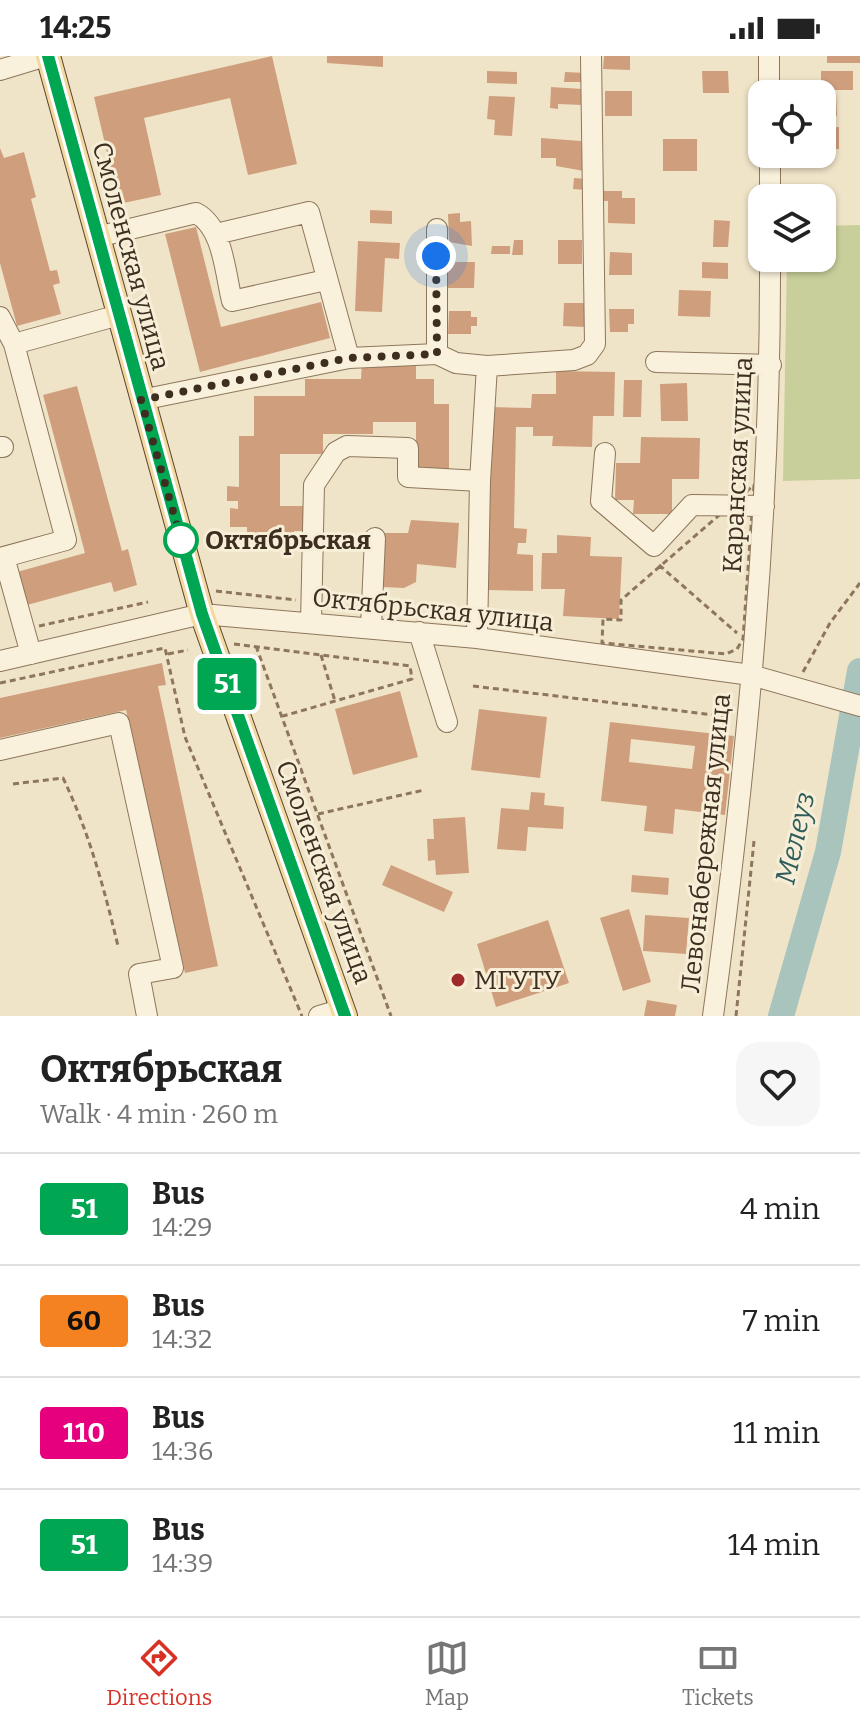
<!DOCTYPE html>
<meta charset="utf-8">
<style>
body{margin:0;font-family:Bitter,serif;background:#f6f6f6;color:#222;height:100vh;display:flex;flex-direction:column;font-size:30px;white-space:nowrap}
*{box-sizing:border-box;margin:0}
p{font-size:26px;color:#767676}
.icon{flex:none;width:44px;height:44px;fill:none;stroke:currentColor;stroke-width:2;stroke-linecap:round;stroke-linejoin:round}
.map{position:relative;height:960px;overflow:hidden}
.details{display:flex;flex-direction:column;background:#fff;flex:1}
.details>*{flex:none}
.badge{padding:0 16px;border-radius:6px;font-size:28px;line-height:52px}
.tools{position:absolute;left:748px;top:24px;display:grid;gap:16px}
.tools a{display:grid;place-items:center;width:88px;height:88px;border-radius:16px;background:#fff;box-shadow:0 2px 6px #0004;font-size:40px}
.you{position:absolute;width:40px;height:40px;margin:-20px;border:6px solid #fff;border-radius:50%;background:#1a73e8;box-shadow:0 0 0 12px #1a73e833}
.map>.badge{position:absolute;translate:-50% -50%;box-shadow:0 0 0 4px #fff}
.round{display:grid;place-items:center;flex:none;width:84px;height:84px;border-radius:24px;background:#f6f6f6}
.head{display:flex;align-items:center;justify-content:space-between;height:136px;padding:0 40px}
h1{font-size:38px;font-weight:700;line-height:60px}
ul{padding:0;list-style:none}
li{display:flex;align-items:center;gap:24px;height:112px;padding:0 40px;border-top:2px solid #e0e0e0}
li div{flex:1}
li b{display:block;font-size:30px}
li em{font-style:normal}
li .badge{min-width:88px;font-weight:700;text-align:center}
.status{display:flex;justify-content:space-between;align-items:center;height:56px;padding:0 40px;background:#fff;direction:ltr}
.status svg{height:22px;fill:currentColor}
.menu{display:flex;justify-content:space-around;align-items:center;height:112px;border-top:2px solid #e0e0e0;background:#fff;font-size:22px;color:#767676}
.menu a{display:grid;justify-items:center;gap:4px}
.menu .selected{color:#d93025}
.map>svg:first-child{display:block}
.green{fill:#c9cf9b}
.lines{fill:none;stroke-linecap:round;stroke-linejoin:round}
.river{stroke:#a9c4bc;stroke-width:26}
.building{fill:#cf9f7d;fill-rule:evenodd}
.minor-casing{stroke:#8d765c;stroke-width:22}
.major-casing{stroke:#5b4430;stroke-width:26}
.path{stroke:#8d765c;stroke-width:3;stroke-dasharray:6 4;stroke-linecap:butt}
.minor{stroke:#faf1dc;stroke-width:20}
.major{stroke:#f3d9a0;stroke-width:24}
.line-casing{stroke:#fff;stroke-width:18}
.line{stroke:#00a651;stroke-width:12}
.walk{stroke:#3d2e20;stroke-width:8;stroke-dasharray:0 14.4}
.stop-dot{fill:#fff;stroke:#00a651;stroke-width:4}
.poi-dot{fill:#9e2a2b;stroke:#f7eed8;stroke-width:3}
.labels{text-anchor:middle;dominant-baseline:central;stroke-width:6;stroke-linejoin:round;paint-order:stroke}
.street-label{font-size:26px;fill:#3d2e20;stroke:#f7eed8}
.stop-label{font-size:26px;font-weight:bold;fill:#3d2e20;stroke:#f7eed8;text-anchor:start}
.poi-label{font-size:26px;fill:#3d2e20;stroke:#f7eed8;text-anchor:start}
.water-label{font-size:28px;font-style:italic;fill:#2f5d5a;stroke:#f7eed8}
</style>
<div class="status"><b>14:25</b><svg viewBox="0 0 49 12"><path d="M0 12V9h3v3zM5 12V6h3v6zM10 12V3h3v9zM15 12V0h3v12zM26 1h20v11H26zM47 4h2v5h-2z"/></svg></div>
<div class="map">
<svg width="860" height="960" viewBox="0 0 860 960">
<rect width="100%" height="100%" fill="#f0e4c8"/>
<path class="green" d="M860 169V423L783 425 787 202H822V170Z"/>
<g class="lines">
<path class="river" d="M781 960 828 796 860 615"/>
</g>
<path class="building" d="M272 0 297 108 248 119 230 42 144 62 161 139 119 148 94 41Z
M327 0H383V11L327 7Z
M604 0H630V14L603 13Z
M827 0H860V7H827Z
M487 15 517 16V28L487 27Z
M702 15H728L729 37H703Z
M821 15H853V34H821Z
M565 16 586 17V26H564Z
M551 31 583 33 582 49 558 48V53L550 52Z
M605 35H632V60H605Z
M822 37H836L837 60 822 61Z
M489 40 515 41 512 80 494 79 495 64 487 63Z
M839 71V93H822V72Z
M541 82 581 85 584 115 556 110V102H541Z
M663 83H697V115H663Z
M0 92 4 102 24 96 36 141 31 143 50 215 57 214 60 227 53 229 61 258 17 270 0 207Z
M574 122 587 123V134L573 133Z
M602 135H622V142H635V168L608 167V145H602Z
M370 154 392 155V168L370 167Z
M460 157V166L471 165 472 190 449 186 448 158Z
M714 164 730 165 728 191H713Z
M196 171 221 271 321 246 330 282 200 316 165 178Z
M514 184H523V199H512Z
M558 184H582V208H558Z
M358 185 400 187 399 203 385 202 382 256 355 255Z
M492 190H510V198H491Z
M610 196 632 197V219H609Z
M448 206H475L474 232H447Z
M702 206 728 207V223L702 222Z
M679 234 711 235 710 261 678 260Z
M564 247H584V271L563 270Z
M609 253H634V268H628V276H610Z
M449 255H471V261H477V270H471V278H448Z
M362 305H416V323H434V348H449V418H416V366H373V378H323V398H280V450H306V475H294V485H247V471H230V452L238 453V445H227V430L239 431V380H254V340H305V323H361Z
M556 315 615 316 614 360H593L592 391 552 390 553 380H533V371H516L514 472 527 473 526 487H518L517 498 533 499V535L486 534 490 351 531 352 532 338H556Z
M624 324H642L641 361H623Z
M687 327 688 365H661L660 328Z
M77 330 122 495 128 493 137 529 114 536 111 526 27 549 17 516 85 497 43 339Z
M641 381 700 382 699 423H672V458H633L634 444H615L616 407H640Z
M411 464 459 467 456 512 417 508 416 526 404 532 383 531V477H408Z
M557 479 591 481 590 500 622 501 619 563 563 560 565 533H541L542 497H557Z
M162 607 166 629 158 630 218 910 185 917 126 654 0 682V642Z
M400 635 418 701 353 719 335 653Z
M479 653 547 661 540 722 471 714Z
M610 666 734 680 725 759 675 753 673 778 644 775 647 750 601 745ZM631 683 695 690 692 713 629 706Z
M531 736 545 737 544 749 564 751 563 773 528 771 526 795 497 793 501 752 529 754Z
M465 761 469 817 436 819 435 804 428 805 427 783H434L433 763Z
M391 809 453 836 444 856 382 829Z
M632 819 669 822 668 839 631 836Z
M629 853 651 926 623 935 600 862Z
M645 859 689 862 686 898 643 895Z
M548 864 569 927 496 951 477 888Z
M647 944 677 949 675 960H644Z"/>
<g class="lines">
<g class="minor-casing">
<path id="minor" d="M769 0V38
M0 14 46 0
M770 98V142
M437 173V298L456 307 487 310 480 425 477 582
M97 181 196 157C223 171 225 216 232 245L326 224
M0 261 14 288 66 484 0 502
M14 288 119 259
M349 302 437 298
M656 306 771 309
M487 310 574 304 587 299 595 288 591 0
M141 344 349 302 309 156 216 178
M0 391H3
M605 397 601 445 654 490 692 449 764 450
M4 501 31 598
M311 567 314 429 336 396 347 390 408 392V421L480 425
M371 571 375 482
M419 576 447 666
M0 605 202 558 477 582 751 619 860 650
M0 694 119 667 173 912 139 918 147 960
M319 960 343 953
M713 960C747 709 771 455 770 202"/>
</g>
<g class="major-casing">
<path id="major" d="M48 0 202 558 345 960"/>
</g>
<path class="path" d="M754 429 743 583 737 593 726 598 602 587 603 563 621 564V544Z
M659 509 737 577
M216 535 296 544
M328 548 356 551
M387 555 408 557
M39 570 148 546
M234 588 410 610 412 623 283 660
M256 590 391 960
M168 598 188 594
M321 599 335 645
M803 616 830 567 860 527
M0 627 165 592 185 681 302 960
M473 630 731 661
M13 728 63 722C89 776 104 832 118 890
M318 758 424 734
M736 960 754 785"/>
<use href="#minor" class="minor"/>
<use href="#major" class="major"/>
</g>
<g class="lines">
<g class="line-casing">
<path id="line" d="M48 0 202 558 345 960"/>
</g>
<use href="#line" class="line"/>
<path class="walk" d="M181 484 185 497 141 344 349 302 437 298 436 200"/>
</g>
<circle class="stop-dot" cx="181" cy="484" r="16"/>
<circle class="poi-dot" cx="458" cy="924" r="8"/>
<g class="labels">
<g class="street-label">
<text transform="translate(131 200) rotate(75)">Смоленская улица</text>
<text transform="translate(738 409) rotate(-87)">Каранская улица</text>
<text transform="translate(433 554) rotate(6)">Октябрьская улица</text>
<text transform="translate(706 787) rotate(-84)">Левонабережная улица</text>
<text transform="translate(324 816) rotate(70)">Смоленская улица</text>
</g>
<g class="stop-label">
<text x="205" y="484">Октябрьская</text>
</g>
<g class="poi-label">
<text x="474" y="924">МГУТУ</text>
</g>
<g class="water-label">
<text transform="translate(795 782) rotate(-77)">Мелеуз</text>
</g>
</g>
</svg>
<div class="tools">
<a><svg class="icon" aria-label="locate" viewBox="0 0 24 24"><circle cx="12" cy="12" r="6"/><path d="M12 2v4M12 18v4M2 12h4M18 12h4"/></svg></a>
<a><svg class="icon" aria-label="layers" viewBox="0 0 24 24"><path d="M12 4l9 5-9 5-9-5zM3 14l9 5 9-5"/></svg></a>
</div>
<div class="you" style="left:436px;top:200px"></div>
<b class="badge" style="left:227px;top:628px;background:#00a651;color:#fff">51</b>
</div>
<section class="details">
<div class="head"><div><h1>Октябрьская</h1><p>Walk · 4 min · 260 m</p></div><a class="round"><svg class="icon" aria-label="heart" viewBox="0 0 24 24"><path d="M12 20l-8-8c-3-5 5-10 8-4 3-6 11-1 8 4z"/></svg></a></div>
<ul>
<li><span class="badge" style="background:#00a651;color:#fff">51</span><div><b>Bus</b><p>14:29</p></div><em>4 min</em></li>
<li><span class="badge" style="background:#f58220;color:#111">60</span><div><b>Bus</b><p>14:32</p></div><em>7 min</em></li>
<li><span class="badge" style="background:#e6007e;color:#fff">110</span><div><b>Bus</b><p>14:36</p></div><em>11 min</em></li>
<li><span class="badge" style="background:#00a651;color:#fff">51</span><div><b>Bus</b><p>14:39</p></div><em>14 min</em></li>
</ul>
</section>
<nav class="menu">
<a class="selected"><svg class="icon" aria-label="directions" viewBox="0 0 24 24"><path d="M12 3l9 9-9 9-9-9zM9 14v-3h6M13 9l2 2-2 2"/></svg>Directions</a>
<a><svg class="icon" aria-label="map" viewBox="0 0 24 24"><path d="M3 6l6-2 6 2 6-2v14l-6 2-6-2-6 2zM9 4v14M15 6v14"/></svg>Map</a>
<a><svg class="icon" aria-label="tickets" viewBox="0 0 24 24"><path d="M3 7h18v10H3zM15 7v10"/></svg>Tickets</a>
</nav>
